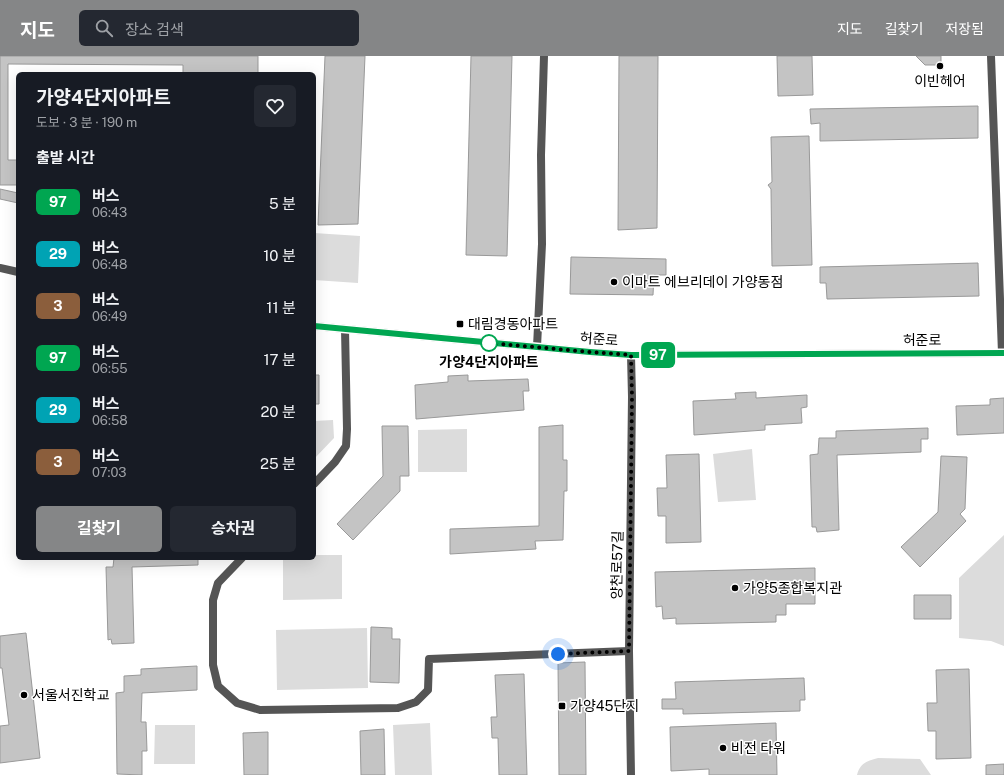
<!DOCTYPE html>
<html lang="ko">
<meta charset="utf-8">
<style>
body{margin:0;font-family:"Public Sans","Noto Sans KR",sans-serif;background:#242831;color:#f1f3f6;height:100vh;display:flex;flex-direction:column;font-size:15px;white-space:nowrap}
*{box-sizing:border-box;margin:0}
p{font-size:13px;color:#9ea1a6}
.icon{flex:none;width:22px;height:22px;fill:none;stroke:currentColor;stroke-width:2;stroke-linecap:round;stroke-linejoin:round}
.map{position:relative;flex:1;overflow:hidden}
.details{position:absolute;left:16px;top:16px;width:300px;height:488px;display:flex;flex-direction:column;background:#171b24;border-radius:6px;box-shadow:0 4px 16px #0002}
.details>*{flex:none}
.badge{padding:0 8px;border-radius:6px;font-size:14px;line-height:26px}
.you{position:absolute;width:20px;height:20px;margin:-10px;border:3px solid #fff;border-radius:50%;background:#1a73e8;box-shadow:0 0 0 6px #1a73e833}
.map>.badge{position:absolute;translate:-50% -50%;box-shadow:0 0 0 2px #fff}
h2{padding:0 20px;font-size:15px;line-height:36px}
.round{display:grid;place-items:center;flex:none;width:42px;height:42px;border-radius:6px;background:#242831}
.headline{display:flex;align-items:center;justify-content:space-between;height:68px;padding:0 20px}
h1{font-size:19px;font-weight:700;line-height:30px}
.primary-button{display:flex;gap:8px;margin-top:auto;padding:8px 20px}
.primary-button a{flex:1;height:46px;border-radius:6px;background:#858687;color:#fff;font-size:16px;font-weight:700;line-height:46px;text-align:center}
.primary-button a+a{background:#242831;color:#f1f3f6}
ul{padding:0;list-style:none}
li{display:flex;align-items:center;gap:12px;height:52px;padding:0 20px}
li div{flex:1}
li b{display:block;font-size:15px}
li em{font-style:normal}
li .badge{min-width:44px;font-weight:700;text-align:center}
header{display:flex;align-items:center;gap:24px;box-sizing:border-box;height:56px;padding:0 20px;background:#858687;color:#fff}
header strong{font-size:19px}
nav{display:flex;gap:22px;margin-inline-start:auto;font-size:14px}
.search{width:280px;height:36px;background:#242831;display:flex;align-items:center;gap:10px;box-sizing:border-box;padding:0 14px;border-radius:6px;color:#9ea1a6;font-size:15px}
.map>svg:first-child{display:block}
.green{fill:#dcdcdc}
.building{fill:#c4c4c4;stroke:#999}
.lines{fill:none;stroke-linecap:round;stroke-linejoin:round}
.service{stroke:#555;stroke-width:8}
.tertiary{stroke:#555;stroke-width:8}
.line-casing{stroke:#fff;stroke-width:9}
.line{stroke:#00a651;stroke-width:6}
.walk{stroke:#000;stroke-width:4;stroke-dasharray:0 7.2}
.poi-dot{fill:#000;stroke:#fff;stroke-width:1.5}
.stop-dot{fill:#fff;stroke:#00a651;stroke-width:2}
.labels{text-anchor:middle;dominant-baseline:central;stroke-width:3;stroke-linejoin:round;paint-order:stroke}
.poi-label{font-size:14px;fill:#000;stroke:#fff;text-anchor:start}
.street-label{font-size:14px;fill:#000;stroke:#fff}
.stop-label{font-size:14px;font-weight:bold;fill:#000;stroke:#fff}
</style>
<header>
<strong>지도</strong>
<div class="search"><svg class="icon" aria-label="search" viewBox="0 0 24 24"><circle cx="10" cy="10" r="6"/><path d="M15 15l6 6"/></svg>장소 검색</div>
<nav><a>지도</a><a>길찾기</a><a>저장됨</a></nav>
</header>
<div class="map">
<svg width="1004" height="719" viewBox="0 0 1004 719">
<rect width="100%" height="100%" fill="#fff"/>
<path class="green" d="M314 177 360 180 358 227 314 224Z
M333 364 334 382 314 403V365Z
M467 373V416H418V374Z
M752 393 756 444 718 446 713 398Z
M1004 479V590L991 585 959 582V522Z
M314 499H342V543L283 544V502H314Z
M367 572 368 632 277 634 276 574Z
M430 667 432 719H395L393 669Z
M155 669H195V708H154Z
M878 702 920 703 931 719H857C860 707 867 705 878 702Z"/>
<path class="building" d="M0 0H258V18H183V9L8 8V104H18V129H0Z
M325 0H365L358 168 318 169Z
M471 0H512L507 200 466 199Z
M619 0H658L657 172 618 174Z
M777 0H812L813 39 778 40Z
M916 0H941V9H925Z
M978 50V82L820 85V67L811 68 810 53Z
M809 80 812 209 772 210 771 133 768 129 772 126 771 81Z
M0 133 18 137V147L0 143Z
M571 201 666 203V219H654L653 239 570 238Z
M978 207 979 240 827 243 826 227H820V211Z
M314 319H319V348H314Z
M468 319V325L528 323 529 335H523L524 354 416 363 415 329 448 326V320Z
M756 336V342L807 339V351L801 352 802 367 765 369V374L694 379 693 345 736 343 735 337Z
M1004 342V377L957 379 956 350 990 349V343Z
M563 369V404H567V435H564L563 484 535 485 536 493 450 498V473L539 470V371Z
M382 370H408L409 420H400V435L353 484 337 468 383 420Z
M928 372V383H921V396L837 399 839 474 817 476 816 471H812L810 399 818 398 819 382H836V375Z
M699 398 701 486 666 487V460H658L657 432H667L666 399Z
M941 400 967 401 965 453 960 458 966 465 920 511 901 491 938 456Z
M114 502H198V509L132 511 134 587 112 588 111 583 108 584 106 511H113Z
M815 512V548H786V559H776V566L676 568V562L663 563 662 550 656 551 655 516Z
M914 539H951V563H914Z
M371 571 392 572V583H400L399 627 370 626Z
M26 577 40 702 0 707V670L9 669 2 612H0V580Z
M585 606 586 719H559L558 607Z
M197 610V634L142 637 141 666H146L147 695H142V719L117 718 116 637 124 636V620L141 619V613Z
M969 613 971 702 936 703V675H928L927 647H937L936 614Z
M524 618 527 719H499L498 682H492L491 661H497L495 619Z
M804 622 805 644H800V655L683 658V653H662V643H676L675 626Z
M776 667 777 719H709V713L671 715 670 671Z
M384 673 385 719H361L360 675Z
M268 676V719H244L243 677Z
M1004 708V719H986V709Z"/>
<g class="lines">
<path class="service" d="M991 0 1002 297
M537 291 542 188 541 99 544 0
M314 428 335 406 346 390 347 373 345 273
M242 502 218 527 213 544V609L218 630 237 647 260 654 398 652 416 646 428 634 429 603 629 595"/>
<path class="tertiary" d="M0 212 18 216
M314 270 590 296 631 299 1004 297
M631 299 632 341 629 595 631 719"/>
</g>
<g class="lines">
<g class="line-casing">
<path id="line" d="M314 270 590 296 631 299 1004 297"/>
</g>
<use href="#line" class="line"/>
<path class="walk" d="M489 287 590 296 631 299 632 341 629 595 558 598"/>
</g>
<g class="poi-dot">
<circle cx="940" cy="10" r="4"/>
<circle cx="614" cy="226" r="4"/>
<rect x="456" y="264" width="8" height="8" rx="2"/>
<circle cx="735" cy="532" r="4"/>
<circle cx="24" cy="639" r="4"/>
<rect x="558" y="646" width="8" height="8" rx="2"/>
<circle cx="723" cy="692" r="4"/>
</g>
<circle class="stop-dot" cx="489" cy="287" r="8"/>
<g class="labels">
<g class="poi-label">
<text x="940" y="25" text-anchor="middle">이빈헤어</text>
<text x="622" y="226">이마트 에브리데이 가양동점</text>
<text x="468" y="268">대림경동아파트</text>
<text x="743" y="532">가양5종합복지관</text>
<text x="32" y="639">서울서진학교</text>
<text x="570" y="650">가양45단지</text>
<text x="731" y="692">비전 타워</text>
</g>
<g class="street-label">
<text transform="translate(599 283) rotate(4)">허준로</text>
<text x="922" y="284">허준로</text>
<text transform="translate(617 509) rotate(-89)">양천로57길</text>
</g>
<g class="stop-label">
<text x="489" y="306">가양4단지아파트</text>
</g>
</g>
</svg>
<div class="you" style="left:558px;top:598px"></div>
<b class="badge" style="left:658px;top:299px;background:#00a651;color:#fff">97</b>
<section class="details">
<div class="headline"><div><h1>가양4단지아파트</h1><p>도보 · 3 분 · 190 m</p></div><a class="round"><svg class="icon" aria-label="heart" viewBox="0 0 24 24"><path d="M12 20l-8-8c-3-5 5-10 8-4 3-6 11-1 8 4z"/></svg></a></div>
<h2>출발 시간</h2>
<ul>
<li><span class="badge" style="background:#00a651;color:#fff">97</span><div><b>버스</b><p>06:43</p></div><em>5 분</em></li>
<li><span class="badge" style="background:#00a3b4;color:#fff">29</span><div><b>버스</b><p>06:48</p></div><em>10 분</em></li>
<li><span class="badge" style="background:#8b5e3c;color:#fff">3</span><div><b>버스</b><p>06:49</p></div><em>11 분</em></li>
<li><span class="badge" style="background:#00a651;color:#fff">97</span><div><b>버스</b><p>06:55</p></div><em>17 분</em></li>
<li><span class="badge" style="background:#00a3b4;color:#fff">29</span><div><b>버스</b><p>06:58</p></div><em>20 분</em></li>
<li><span class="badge" style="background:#8b5e3c;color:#fff">3</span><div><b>버스</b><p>07:03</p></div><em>25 분</em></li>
</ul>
<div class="primary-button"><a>길찾기</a><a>승차권</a></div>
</section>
</div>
